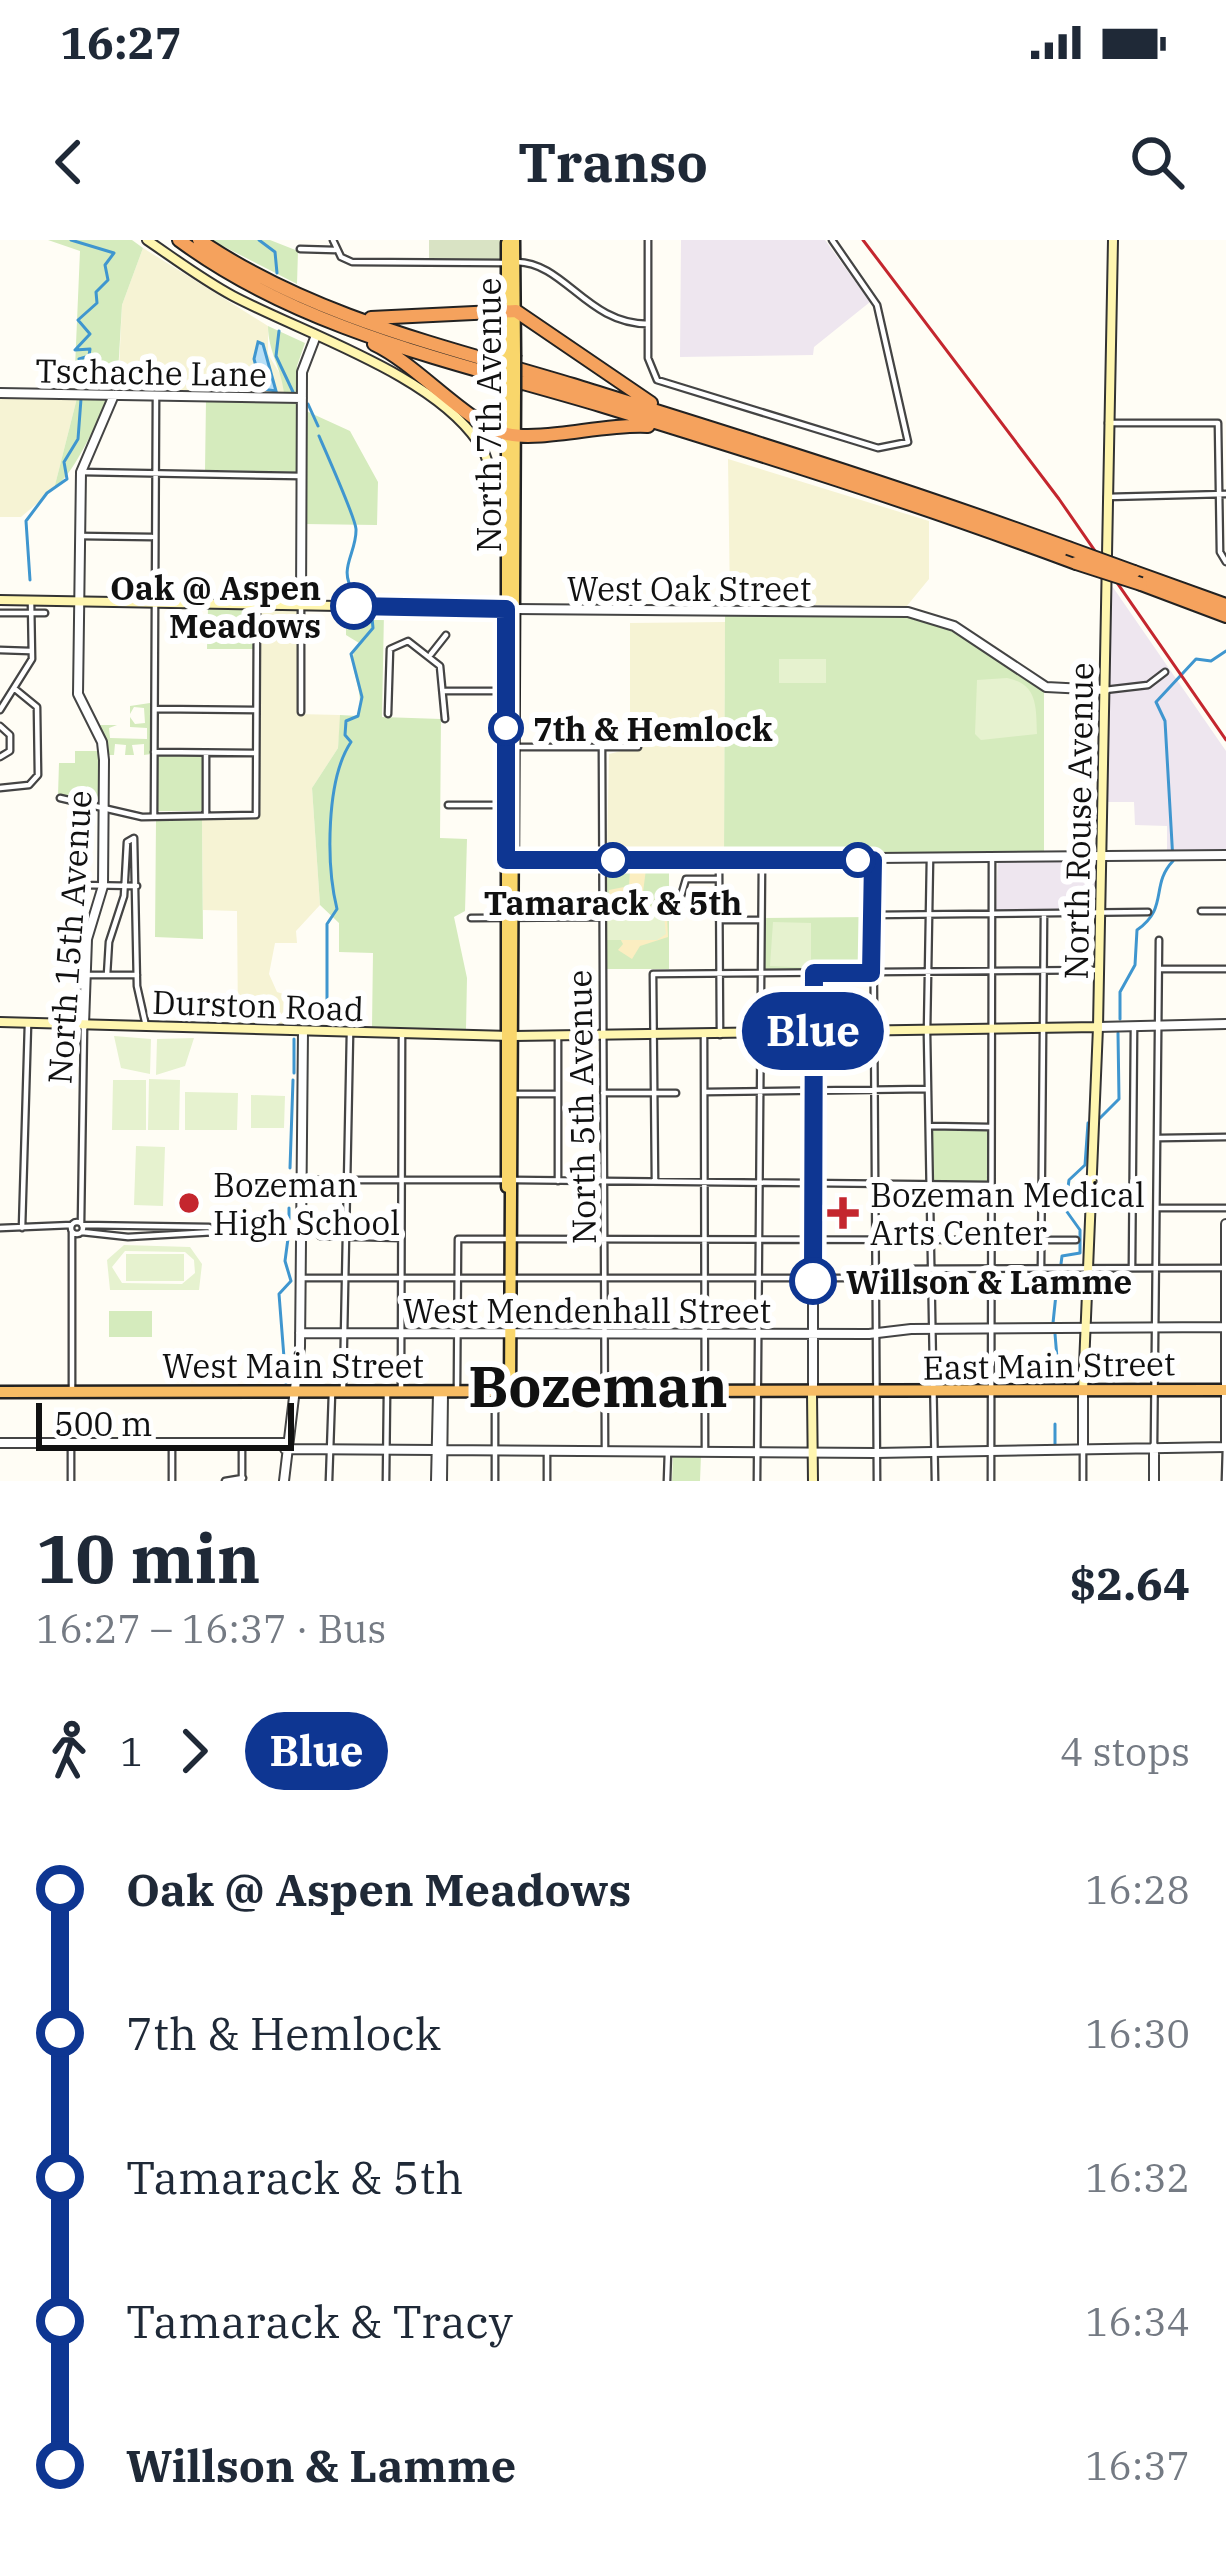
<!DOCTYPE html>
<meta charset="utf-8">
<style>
body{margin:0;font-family:"IBM Plex Serif",serif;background:#f6f6f7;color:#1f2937;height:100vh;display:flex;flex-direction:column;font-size:45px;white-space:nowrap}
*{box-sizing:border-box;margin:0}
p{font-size:39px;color:#747a83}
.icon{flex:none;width:66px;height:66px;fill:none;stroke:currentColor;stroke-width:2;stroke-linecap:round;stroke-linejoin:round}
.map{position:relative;height:1241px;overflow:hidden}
.panel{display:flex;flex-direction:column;background:#fff;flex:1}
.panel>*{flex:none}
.badge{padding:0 24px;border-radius:39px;font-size:42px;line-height:78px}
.scale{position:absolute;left:36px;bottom:30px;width:258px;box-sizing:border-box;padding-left:12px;border:6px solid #111;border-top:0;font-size:33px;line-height:42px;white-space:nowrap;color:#111;-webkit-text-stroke:9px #fff;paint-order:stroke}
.map>.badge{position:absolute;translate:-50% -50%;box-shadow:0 0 0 6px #fff}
.legs{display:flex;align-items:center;gap:18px;height:132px;padding:0 36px;font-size:39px}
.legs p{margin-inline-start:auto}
.headline{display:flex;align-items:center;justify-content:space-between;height:204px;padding:0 36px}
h1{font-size:66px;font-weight:800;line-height:90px}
ul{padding:0 36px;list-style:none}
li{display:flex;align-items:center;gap:42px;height:144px;font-size:45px}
li i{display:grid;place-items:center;width:18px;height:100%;margin:0 15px;background:currentColor}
li i::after{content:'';width:30px;height:30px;margin:-15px;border:9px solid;border-radius:50%;background:#fff}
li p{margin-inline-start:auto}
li:first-child i{background:linear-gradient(#0000 50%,currentColor 0)}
li:last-child i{background:linear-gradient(currentColor 50%,#0000 0)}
.status{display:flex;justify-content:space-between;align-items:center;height:84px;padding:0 60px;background:#fff;direction:ltr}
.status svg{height:33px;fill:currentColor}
header{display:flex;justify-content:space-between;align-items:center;height:156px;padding:0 36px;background:#fff;font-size:54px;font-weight:800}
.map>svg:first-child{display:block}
.industrial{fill:#eee6ef}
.farmland{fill:#f6f3d4}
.green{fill:#d5ebbd}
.sand{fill:#fbeec1}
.cemetery{fill:#d9e3c4}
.pitch{fill:#e6f2cf;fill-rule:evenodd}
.water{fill:#b9e0f7;stroke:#3f96cf;stroke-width:3}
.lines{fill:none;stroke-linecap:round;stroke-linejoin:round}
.stream{stroke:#3f96cf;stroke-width:3}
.minor-casing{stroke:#444;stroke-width:9}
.tertiary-casing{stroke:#444;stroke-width:12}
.secondary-casing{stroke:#333;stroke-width:12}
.primary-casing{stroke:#222;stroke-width:15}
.trunk-casing{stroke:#222;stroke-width:15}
.motorway-casing{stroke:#222;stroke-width:16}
.minor{stroke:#fff;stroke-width:4.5}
.tertiary{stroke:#fff;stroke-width:8}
.secondary{stroke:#fff6b0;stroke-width:8}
.primary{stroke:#f9d66b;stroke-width:10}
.trunk{stroke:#f7bc64;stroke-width:10}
.motorway{stroke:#f5a25d;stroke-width:12}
.rail{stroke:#c4262e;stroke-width:3}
.primary-bridge-casing{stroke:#222;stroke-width:15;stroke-linecap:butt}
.motorway-bridge-casing{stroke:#222;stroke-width:16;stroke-linecap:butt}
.primary-bridge{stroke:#f9d66b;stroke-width:10}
.motorway-bridge{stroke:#f5a25d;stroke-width:12}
.line-1-casing{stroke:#fff;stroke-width:27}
.line-1{stroke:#0e3692;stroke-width:18}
.stop-1-dot{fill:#fff;stroke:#0e3692;stroke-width:6}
.poi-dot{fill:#c4262e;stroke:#fff;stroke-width:4.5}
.labels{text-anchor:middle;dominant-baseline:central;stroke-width:12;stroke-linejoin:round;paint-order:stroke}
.street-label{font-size:33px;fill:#111;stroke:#fff}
.stop-label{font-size:33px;font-weight:bold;fill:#111;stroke:#fff;text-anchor:start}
.poi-label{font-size:33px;fill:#111;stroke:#fff;text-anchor:start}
.town-label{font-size:57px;font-weight:bold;fill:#111;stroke:#fff}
</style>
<div class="status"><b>16:27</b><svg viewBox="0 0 49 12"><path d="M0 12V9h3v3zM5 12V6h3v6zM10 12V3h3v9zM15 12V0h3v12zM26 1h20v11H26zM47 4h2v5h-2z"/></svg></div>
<header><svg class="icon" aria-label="back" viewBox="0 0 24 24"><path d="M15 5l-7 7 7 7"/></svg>Transo<svg class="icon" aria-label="search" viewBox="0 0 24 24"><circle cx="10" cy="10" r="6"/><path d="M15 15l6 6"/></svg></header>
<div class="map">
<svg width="1226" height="1241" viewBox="0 0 1226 1241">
<rect width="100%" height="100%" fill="#fffdf5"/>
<path class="industrial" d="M681 0H825L870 62 814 107 813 115 680 117Z
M1110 343 1226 511V618L1167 619V586L1135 585 1134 562H1107Z
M998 615H1105L1104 671 996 670Z"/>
<path class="farmland" d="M143 8 268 86V114L283 139 284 154 118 150 122 65Z
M0 158H77L54 249 21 277H0Z
M728 219 929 281V339L906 367 730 363Z
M260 370H299L298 474 340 475V485L338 508 312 548 320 665 296 691 297 703H275L269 734 277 752 293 757 286 785 238 784 237 671 203 670 202 580 259 577Z
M725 382 724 614H607L609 514 642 506 630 498V383Z"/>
<path class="green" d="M48 0H132L143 8 122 65 117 150 74 151 80 11Z
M211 0H270L298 11 297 44Z
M268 86 305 103 297 126V154H284C282 129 268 112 268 86Z
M77 158H110C91 190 80 225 54 249Z
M206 160 297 161 296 232 205 230Z
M304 170 350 191 378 242 377 285 304 284Z
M208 368 256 369V409H207Z
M346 371 384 372 382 477 441 479 440 598 467 599 465 671 454 677 467 738 466 789 372 787 373 713 339 712V683L320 665 312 548 338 508 340 475 358 476C367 449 342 423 359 403L346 395Z
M907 375 941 384 1044 451V614L724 617 725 376Z
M151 451V514L144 515V504L132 505 134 515H125L126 505 115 504 114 515H108L98 485H117L109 488 110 498 147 499V488L130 487V477L135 484 145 483 144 468 134 467 130 474V466L150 463Z
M75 511H100L98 559 58 555 59 523H75Z
M158 516H202V571H158Z
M156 580H202L203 699 155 697Z
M607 624 669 625V729H607Z
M870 677 869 730 764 731V678Z
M930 886 989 887V945L931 943Z
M109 1071H152V1097H109Z
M673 1214 701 1215 700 1241H672Z"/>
<path class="sand" d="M646 629 642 660 667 677 668 697 640 706 632 719 618 710 623 704 610 680 609 650 629 646 630 630Z"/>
<path class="cemetery" d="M429 0H507V23H429Z"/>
<path class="pitch" d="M779 419H826V443H779Z
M1007 438C1038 444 1036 467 1037 494L981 500 975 494 977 440Z
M607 673 664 675 666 694 657 700H607Z
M773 682 811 683V728L770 726Z
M114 796 151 799 150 834 121 828Z
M194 798 185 826 156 835 157 799Z
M149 839 180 840 179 890H148Z
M113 840H146V890H112Z
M185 852 238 853 237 890H185Z
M251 855 285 856 284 888H251Z
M136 906 165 907 163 966 134 965Z
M124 1005 190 1007 202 1024 199 1050H110L107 1020ZM125 1011 185 1012 194 1020 195 1033 182 1044 122 1043 112 1027Z
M126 1014H184V1041H126Z"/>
<path class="water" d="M258 102 263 104 276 151 262 149 254 119Z"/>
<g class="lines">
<path class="stream" d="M71 0 114 13 105 25 108 40 96 52 97 63 78 80 90 94 75 110 90 109 89 116 79 119 96 141 81 149
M259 0 275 12 277 33
M279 91 276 116 293 152
M308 164 318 186
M319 196C322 203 355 277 356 289 357 313 337 329 354 352
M30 340 26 281 47 253 67 239 64 222 78 199 81 159
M1120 779V752L1135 725 1137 690C1169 668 1150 645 1173 621L1165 481 1156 462 1196 419 1211 421 1226 411
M304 783 327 781V684L337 669C326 624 326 539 351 502L345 495 346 481 358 476 362 457 351 414 373 388 372 378
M294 833V799
M1100 878 1119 859 1118 793
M290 928 293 840
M288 943 290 959
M289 979V968
M1061 1024 1062 1016 1080 1013V990L1065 969 1069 940 1085 925 1088 883
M1053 1083 1058 1035
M1055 1094 1058 1130
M286 1143 279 1054 291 1041 285 1021 289 991
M1055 1206V1184"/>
<g class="minor-casing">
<path id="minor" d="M333 0 341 17 352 22 505 23
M648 0V118L657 140 878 208 908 202 877 65 832 0
M300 9 335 10
M517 22C565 23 587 84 648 84
M1108 183H1218L1220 312 1226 322
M81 232 301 236
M1107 257 1226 254
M80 296 152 297
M301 365V472
M0 373H45
M0 410 30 411
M431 414 446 395
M1105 450 1148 445 1165 432
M445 451H503
M155 469 256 470
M0 470 32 419 31 361
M388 474 390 409 408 401 440 426 445 479
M0 486 10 495V511L0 517
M518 507H638
M602 507 605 1209
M154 512 256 513
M0 548 29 545 38 535 37 467 15 449
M60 558 142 577 256 575 257 366
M80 559 79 645 137 646
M448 565H502
M206 573V513
M154 577 156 156
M930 618 927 793 935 1241
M873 620 877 1241
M719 621 720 795
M681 656 686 639H719
M1201 671H1226
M872 675 1148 672
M471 678 602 677
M719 680H761
M1159 729H1226
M85 735H137
M107 735 109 702 124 656 127 602 134 598 137 746 146 786
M813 793 814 733
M704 795 705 1212
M558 796V941
M706 852 928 849
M603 853H676
M515 854H557
M930 886 989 887
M1160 898 1226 897
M300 940H504
M515 940 989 945
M655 941 653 734 1099 730
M1157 968H1226
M71 988a6 6 0 1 1 12 0a6 6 0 1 1-12 0Z
M81 983 84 785
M0 988 72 985
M22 988 28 784
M82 992 128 997 215 992 209 987 82 985
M320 996 401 998
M1132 1027 1134 787
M873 1029 1226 1028
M1041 1029 1044 674
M303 1038H873
M343 1147 350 793
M401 1147 402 793
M457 1147 458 999 1076 1000
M72 1152V992
M1154 1204 1159 700
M242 1205V1241
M547 1211V1241
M1083 1211V1241
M71 1241V1205
M172 1241V1203
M225 1241 243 1238
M329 1241 332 1153
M386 1241 387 1153
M495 1241V1153
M667 1241 668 1211
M757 1241 762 621
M991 1241 992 617
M1225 1241 1226 1207"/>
</g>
<g class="tertiary-casing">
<path id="tertiary" d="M0 153 302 158
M301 365 302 132 315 98
M515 369 908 372 954 386 1046 447 1105 450
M508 621 1226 615
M84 785 87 699 103 646 104 520 102 502 78 454 81 232 114 155
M1098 787 1226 784
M300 1093 869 1094 911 1089 1224 1087
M813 1152V794
M0 1203H285
M285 1209 875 1213 1226 1207V984
M1083 1209V1151
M284 1241 300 1107 303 791
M436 1241 438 1153
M442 1241 443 1153
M1154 1241V1207"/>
</g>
<g class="secondary-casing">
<path id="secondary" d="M147 0C175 19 203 40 233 56 305 94 432 134 478 202 494 224 490 248 492 274L506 288
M0 360 508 369
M0 782 514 796 1098 787
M1083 1150 1098 787 1113 0
M812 1154 813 1241"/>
</g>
<g class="primary-casing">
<path id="primary" d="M514 0 515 115
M507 114V3
M507 947V150
M510 1153 515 152"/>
</g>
<g class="trunk-casing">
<path id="trunk" d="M0 1152 1226 1150"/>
</g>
<g class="motorway-casing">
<path id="motorway" d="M179 0C302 91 456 122 600 165 760 214 919 264 1076 323
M199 0C312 77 444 106 573 145 739 197 905 248 1068 308
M371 78 516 71 651 163
M374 104C417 124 468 185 507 194 541 202 607 183 648 186
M1134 332 1226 365
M1141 344 1226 376"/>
</g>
<use href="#minor" class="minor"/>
<use href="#tertiary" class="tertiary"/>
<use href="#secondary" class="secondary"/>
<use href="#primary" class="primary"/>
<use href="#trunk" class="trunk"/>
<use href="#motorway" class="motorway"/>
<path class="rail" d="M863 0 1059 259 1226 500"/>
<g class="primary-bridge-casing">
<path id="primary-bridge" d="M507 114V150
M515 152V115"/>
</g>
<g class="motorway-bridge-casing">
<path id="motorway-bridge" d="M1068 308 1134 332
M1076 323 1141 344"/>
</g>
<use href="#primary-bridge" class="primary-bridge"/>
<use href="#motorway-bridge" class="motorway-bridge"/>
</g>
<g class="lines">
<g class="line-1-casing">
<path id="line-1" d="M354 366 506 369V620H873L871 733H814L813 1041"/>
</g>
<use href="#line-1" class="line-1"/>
</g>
<g class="stop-1-dot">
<circle cx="354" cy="366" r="21"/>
<circle cx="506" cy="488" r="15"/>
<circle cx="613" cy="620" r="15"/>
<circle cx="858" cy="620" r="15"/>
<circle cx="813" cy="1041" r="21"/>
</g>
<g class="poi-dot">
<circle cx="189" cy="963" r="12"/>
<path d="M837 955h12v12h12v12h-12v12h-12v-12h-12v-12h12z"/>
</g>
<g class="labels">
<g class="street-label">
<text transform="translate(151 132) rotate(1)">Tschache Lane</text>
<text transform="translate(488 175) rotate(-90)">North 7th Avenue</text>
<text x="689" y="348">West Oak Street</text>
<text transform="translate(1078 581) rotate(-89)">North Rouse Avenue</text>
<text transform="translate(69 697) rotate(-86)">North 15th Avenue</text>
<text transform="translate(258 765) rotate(2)">Durston Road</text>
<text transform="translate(581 867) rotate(-91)">North 5th Avenue</text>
<text x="587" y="1070">West Mendenhall Street</text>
<text x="293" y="1125">West Main Street</text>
<text transform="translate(1049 1125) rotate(-1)">East Main Street</text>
</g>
<g class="stop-label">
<text x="321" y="347" text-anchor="end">Oak @ Aspen<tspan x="321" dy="38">Meadows</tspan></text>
<text x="533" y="488">7th &amp; Hemlock</text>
<text x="613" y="662" text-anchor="middle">Tamarack &amp; 5th</text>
<text x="846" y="1041">Willson &amp; Lamme</text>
</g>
<g class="poi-label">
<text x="213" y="944">Bozeman<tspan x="213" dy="38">High School</tspan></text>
<text x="870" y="954">Bozeman Medical<tspan x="870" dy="38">Arts Center</tspan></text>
</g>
<g class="town-label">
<text x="598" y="1146">Bozeman</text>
</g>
</g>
</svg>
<div class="scale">500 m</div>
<b class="badge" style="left:813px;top:791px;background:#0e3692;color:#fff">Blue</b>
</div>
<section class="panel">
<div class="headline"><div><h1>10 min</h1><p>16:27 – 16:37 · Bus</p></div><b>$2.64</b></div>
<div class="legs"><svg class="icon" aria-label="walk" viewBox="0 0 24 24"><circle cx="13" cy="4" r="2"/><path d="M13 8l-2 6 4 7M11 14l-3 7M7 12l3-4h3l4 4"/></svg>1<svg class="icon" aria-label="forward" viewBox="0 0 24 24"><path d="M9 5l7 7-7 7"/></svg><b class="badge" style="background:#0e3692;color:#fff">Blue</b><p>4 stops</p></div>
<ul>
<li><i style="color:#0e3692"></i><b>Oak @ Aspen Meadows</b><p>16:28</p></li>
<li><i style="color:#0e3692"></i><span>7th &amp; Hemlock</span><p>16:30</p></li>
<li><i style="color:#0e3692"></i><span>Tamarack &amp; 5th</span><p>16:32</p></li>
<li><i style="color:#0e3692"></i><span>Tamarack &amp; Tracy</span><p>16:34</p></li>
<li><i style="color:#0e3692"></i><b>Willson &amp; Lamme</b><p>16:37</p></li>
</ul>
</section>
